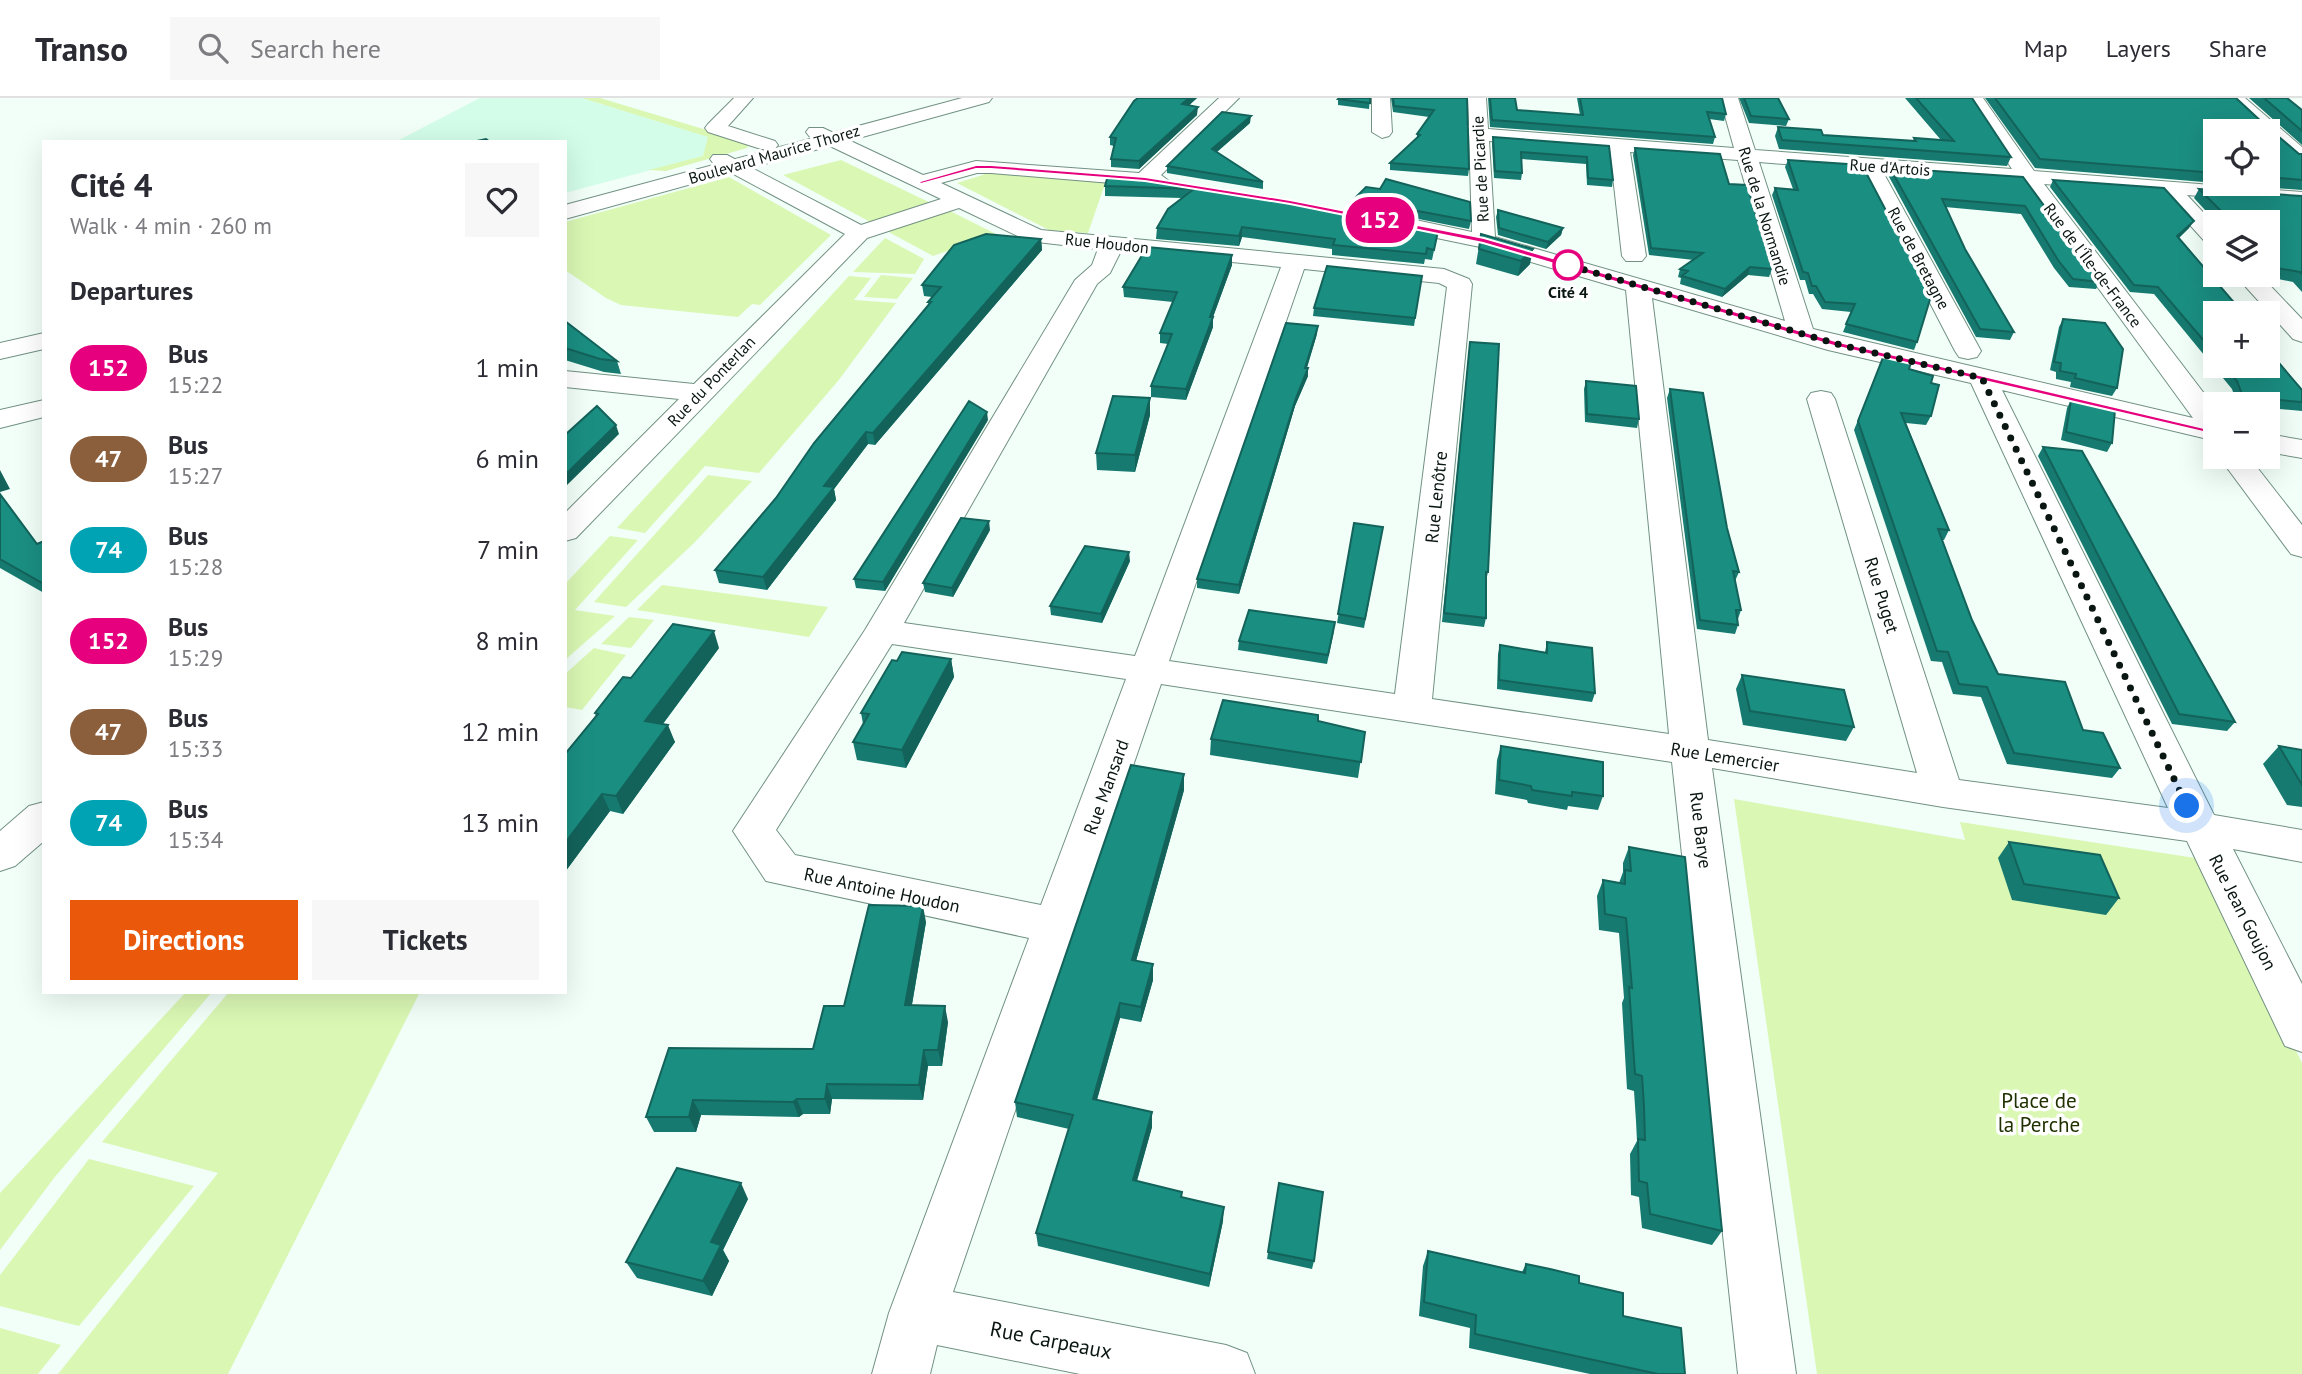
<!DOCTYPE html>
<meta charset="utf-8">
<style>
body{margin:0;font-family:"PT Sans",sans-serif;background:#f7f7f7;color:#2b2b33;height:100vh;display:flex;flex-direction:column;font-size:26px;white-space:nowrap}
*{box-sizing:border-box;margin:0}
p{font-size:23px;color:#7c7c81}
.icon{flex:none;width:38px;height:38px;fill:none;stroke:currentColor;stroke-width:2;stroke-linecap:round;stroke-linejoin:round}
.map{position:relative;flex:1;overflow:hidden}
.side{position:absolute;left:42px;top:42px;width:525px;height:854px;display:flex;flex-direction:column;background:#fff;border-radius:0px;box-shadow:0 7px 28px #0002}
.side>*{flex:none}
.badge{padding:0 14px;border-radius:23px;font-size:24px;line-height:46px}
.controls{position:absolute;left:2203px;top:21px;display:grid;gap:14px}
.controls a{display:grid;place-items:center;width:77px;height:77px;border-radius:0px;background:#fff;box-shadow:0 7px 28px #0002;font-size:35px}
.you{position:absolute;width:35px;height:35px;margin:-18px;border:5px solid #fff;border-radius:50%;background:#1a73e8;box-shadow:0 0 0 10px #1a73e833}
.map>.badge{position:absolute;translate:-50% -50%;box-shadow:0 0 0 4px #fff}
h2{padding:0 28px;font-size:26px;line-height:63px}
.round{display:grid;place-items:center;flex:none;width:74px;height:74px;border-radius:0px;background:#f7f7f7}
.overview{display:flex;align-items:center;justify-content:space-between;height:119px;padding:0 28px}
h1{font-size:33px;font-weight:800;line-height:52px}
.cta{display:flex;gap:14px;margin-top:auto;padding:14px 28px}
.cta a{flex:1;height:80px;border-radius:0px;background:#ea580c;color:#fff;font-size:28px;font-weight:800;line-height:80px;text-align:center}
.cta a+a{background:#f7f7f7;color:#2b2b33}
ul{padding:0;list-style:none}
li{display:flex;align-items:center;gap:21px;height:91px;padding:0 28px}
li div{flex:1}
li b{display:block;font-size:26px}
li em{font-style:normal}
li .badge{min-width:77px;font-weight:700;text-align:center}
header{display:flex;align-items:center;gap:42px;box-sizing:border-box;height:98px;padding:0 35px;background:#fff;border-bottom:2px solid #e1e1e2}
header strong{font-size:33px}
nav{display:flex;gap:38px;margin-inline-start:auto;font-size:24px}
.search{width:490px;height:63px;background:#f7f7f7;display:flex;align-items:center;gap:18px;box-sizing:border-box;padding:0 24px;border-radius:0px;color:#7c7c81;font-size:26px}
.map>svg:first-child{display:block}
.built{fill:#d3fde9}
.green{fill:#daf7b4}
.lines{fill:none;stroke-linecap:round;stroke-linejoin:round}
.minor-casing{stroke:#729183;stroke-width:2}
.tertiary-casing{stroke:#729183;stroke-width:2}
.minor{fill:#fff;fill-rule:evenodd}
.tertiary{fill:#fff;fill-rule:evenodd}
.wall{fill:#177a70}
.shaded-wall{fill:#13635b}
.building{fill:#1b8e82;stroke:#13635b;stroke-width:2}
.line{fill:#e6007e;stroke:#fff;stroke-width:2}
.walk{stroke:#0a1611;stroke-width:7;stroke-dasharray:0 12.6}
.stop-dot{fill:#fff;stroke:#e6007e;stroke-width:3.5}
.labels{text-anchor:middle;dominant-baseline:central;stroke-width:7;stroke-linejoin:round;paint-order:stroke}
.far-street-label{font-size:16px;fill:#0a1611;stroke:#fff}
.far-stop-label{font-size:16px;font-weight:bold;fill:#0a1611;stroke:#fff}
.street-label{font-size:18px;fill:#0a1611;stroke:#fff}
.near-park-label{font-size:21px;fill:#203100;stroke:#fff}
.near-street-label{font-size:21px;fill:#0a1611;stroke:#fff}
</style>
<header>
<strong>Transo</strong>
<div class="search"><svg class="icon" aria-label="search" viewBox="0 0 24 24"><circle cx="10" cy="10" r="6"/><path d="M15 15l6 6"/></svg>Search here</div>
<nav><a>Map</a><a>Layers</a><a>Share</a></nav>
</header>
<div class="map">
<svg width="2302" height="1276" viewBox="0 0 2302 1276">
<rect width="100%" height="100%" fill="#f1fff8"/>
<path class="built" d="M480 0H582L709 39 703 58 565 95V44H395Z"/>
<path class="green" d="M582 0H600L750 45 747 50 666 73 649 72 703 58 708 39Z
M841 62 935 107 874 126 783 77Z
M989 75 1106 83 1088 135 1049 132 957 85Z
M729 79 831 137 760 207 752 206 738 219 621 207 606 200 565 172V124Z
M948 112 996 136 933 158 885 132Z
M885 140 924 161 915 176 853 174Z
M881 177 913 180 897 201 864 199Z
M849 178 871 180 854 202 896 205 838 283 759 375 705 368 645 435 617 430Z
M708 377 752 383 694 445 626 509 594 504Z
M610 438 638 442 575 512 615 518 565 562V486Z
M662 487 828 509 809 539 637 512Z
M629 519 654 522 631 550 601 546Z
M594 550 626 557 582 612 565 609V576Z
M1734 701 1965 742 1960 724 2202 761 2302 965V1276H1817Z
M186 894H212L54 1080 0 1152V1095Z
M229 894H420L228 1276H58L218 1075 102 1044Z
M89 1061 194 1088 79 1228 0 1208V1177Z
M0 1230 61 1247 38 1276H0Z"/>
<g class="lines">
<g class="minor-casing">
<path id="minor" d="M734 0H753L728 28 775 43 778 47 775 51H761L708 34 705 30 708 26Z
M1219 0H1239L1161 77 1169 83 1166 87 1159 89 991 75H977L941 85 1041 132 1444 171 1469 181 1472 186 1432 601 1669 636 1626 192 1480 149 1379 128 1376 123 1379 118 1387 116 1472 134 1468 0H1486L1488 31 1734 50 1720 0H1738L1755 52 2012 71 1965 0H1983L2034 73 2302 94V106L2187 97 2216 128V149L2208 147 2161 95 2044 86 2216 311V343L2002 292 2214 717 2302 732V764L2233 751 2302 886V954L2285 948 2187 743 1943 709 1712 670 1796 1276H1738L1672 664 1161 586 953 1194 1226 1247 1247 1255 1255 1276H1080L937 1247 930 1276H872L889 1215 1029 840 766 783 733 733 865 532 1075 182 1092 167 1098 151 1028 143 959 110 867 140 576 440 565 443V415L679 301 565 289V273L694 286 845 136 713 65 710 61 713 57H727L861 127 941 101 809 38 806 34 809 30H823L923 77 976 63 1139 75ZM1489 43 1610 52 1622 158 1626 163H1642L1646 158 1630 54 1738 62 1785 223 1495 139ZM1759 64 1861 72 1955 253 1959 259 1968 261 1977 259 1981 253 1883 74 2021 84 2193 320 1813 231ZM1121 153 1281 169 1135 558 904 525 1097 186 1110 175ZM1304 171 1439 185 1447 189 1395 596 1169 563ZM1652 200 1828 252 1971 285 2168 710 1959 682 1835 301 1831 295 1821 293 1811 295 1807 301 1917 675 1708 642ZM892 546 1126 581 1041 807 795 757 776 732Z
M1372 0H1390L1392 34 1389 38 1382 40 1372 34Z
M2225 0H2245L2302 49V65L2295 63 2268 40V33H2261Z
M2235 177H2260L2302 221V244L2293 241Z
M44 302V319L0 330V312Z
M2268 336 2302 342V360L2268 354Z
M2219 359H2249L2302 427V459L2291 456Z
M44 704V743L15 768 0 773V733L29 708Z"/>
</g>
<g class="tertiary-casing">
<path id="tertiary" d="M962 0H992L989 4 565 121V107Z
M44 235V251L0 261V245Z"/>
</g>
<use href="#minor" class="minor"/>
<use href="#tertiary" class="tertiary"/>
</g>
<path class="wall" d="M1138 0H1197L1189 7 1197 17 1139 71 1111 69V61L1114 48 1110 47V39Z
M1370 0 1369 11 1338 7V1Z
M1391 0H1467L1469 71 1468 78 1390 72V65L1417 40V36L1429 19 1393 14Z
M1488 0H1515L1517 12 1580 17 1577 0H1722L1726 16 1724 23 1709 21 1715 39 1713 46 1490 29Z
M1739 0H1778L1789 21 1786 28 1749 25Z
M1905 0H1972L2011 59 2007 68 1779 51 1775 38 1778 29 1823 37 1913 43 1914 40 1941 42Z
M1985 0H2236L2272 33 2299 56H2302V92L2224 86H2268V33H2216V85L2035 70Z
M2249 0H2287L2302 12V47Z
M1250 25 1217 54 1263 84V91L1167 75V68Z
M1493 39 1609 48 1613 82 1612 89 1587 87 1586 66 1522 61V75L1521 82 1494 80 1492 46Z
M1635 50 1729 86 1772 171 1769 179 1748 177 1722 199 1680 186 1681 180 1678 179 1680 171 1694 162 1649 157 1633 57Z
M1788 62 1917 244 1914 252 1843 234 1851 214 1822 211 1813 196H1809L1805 182H1800L1772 97 1775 90 1793 91 1785 69Z
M1890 70 2023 79 2100 184 2096 191 2069 189 2054 170 2021 116 1945 109 1965 151 2014 234 2010 242 1976 239 1888 77Z
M1145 80 1438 133 1432 162 1425 161 1424 166 1332 157V151L1242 139 1239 148 1156 141 1157 130 1182 100 1105 98V88Z
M2053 82 2189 130 2179 140 2216 215V268H2268L2302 292V313L2268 310V306H2237L2232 291 2154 196 2130 194 2050 89Z
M2199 91 2302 98V194L2293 184 2278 181 2274 188 2263 177H2268V124H2216L2194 100Z
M1354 101 1471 123 1469 131 1353 108Z
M1498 112 1563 130 1561 137 1546 151 1498 137 1496 119Z
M1481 136 1530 166 1518 178 1476 166Z
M1041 141 1042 152 875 347 868 346 834 391 836 402 767 492 719 485 715 472 776 400 929 207 928 204 932 199 924 198 922 187Z
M1232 167 1213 219V229L1186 302 1151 299V288L1168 246 1160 245V235L1173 204 1124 199 1123 189Z
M1422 178 1414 228 1313 218 1314 210Z
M2063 221 2117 290 2112 298 2070 289 2071 284 2056 281V274L2050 272 2059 229Z
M565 223 617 263 621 276 604 274 565 262Z
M1317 236 1307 270H1308V278L1295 308 1239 496 1197 490V481Z
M1470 244 1488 474 1486 483V520L1484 529 1442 524Z
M1884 257 1931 285V318L1926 327 1906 325 1949 432 1944 442H1942L1972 522 1998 576 2083 632 2120 670 2112 680 2007 666 1981 599 1953 596 1942 564 1931 563 1854 332Z
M1586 283 1639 321 1637 330 1585 324 1584 291Z
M1670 291 1727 430 1739 474 1735 483 1741 512 1738 521V527L1735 536 1697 531 1667 300Z
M1150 300V317L1135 374 1097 372 1096 355Z
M2071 302 2112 345 2107 354 2061 342 2067 310Z
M988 322 885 493 856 490 854 481Z
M2043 349 2235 624 2227 633 2172 626 2038 358Z
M0 396 37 446 44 443V495L0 470Z
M1354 425 1383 429 1364 530 1337 525Z
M990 432 953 499 925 494 923 485Z
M1130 463 1102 525 1051 517 1050 508Z
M1334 533 1327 566 1238 552 1239 543Z
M1547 544 1595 595 1592 604 1497 591 1498 556 1500 547 1545 554Z
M719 550 663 626 675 644 623 716 610 713 565 774 596 618 595 615 631 580Z
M951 561 954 579 906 670 857 662 853 644 863 626 861 615 897 563Z
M1742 577 1854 629 1846 643 1743 627 1736 591Z
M1365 634 1358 680 1210 657 1211 641Z
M1501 648 1603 698 1598 712 1568 708 1567 712 1528 705 1527 702 1495 696 1497 662Z
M2279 648 2302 652V709L2287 707 2263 666Z
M1184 676V692L1136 863 1153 866V882L1141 924 1120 920 1097 1002 1152 1029 1137 1083 1182 1094V1099L1223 1123 1209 1189 1038 1148 1036 1135 1069 1031 1017 1019 1015 1004Z
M2009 744 2119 800 2106 817 2012 802 1998 760Z
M1629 749 1722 1133 1712 1147 1642 1130 1639 1099 1631 1097 1630 1056 1637 1043 1636 1023 1634 993 1627 991 1622 905 1624 900 1619 835 1599 832 1597 798 1603 782 1619 785 1623 774V765Z
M926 824 912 907 948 924 942 968H928L923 1002 832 1001 830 1016H803L799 1019 701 1017 696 1034H654L646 1019 813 951 844 908Z
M1279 1085 1314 1163 1312 1171 1267 1161Z
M748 1101 723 1152 729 1163 712 1198 637 1180 626 1164Z
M1428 1153 1522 1174 1526 1166 1579 1185 1623 1218 1685 1276H1590L1469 1250 1470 1230 1419 1218 1423 1168Z"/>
<path class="shaded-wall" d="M1189 0H1197L1182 14V6Z
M1198 9 1197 17 1139 71V63Z
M1251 18 1250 25 1212 58V51Z
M2194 123 2189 130 2173 145 2177 138Z
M1242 129V139L1239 148V138Z
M1563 130 1561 137 1546 151 1548 144Z
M1041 141 1042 152 875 347 873 335Z
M1533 151 1530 166 1518 178 1521 163Z
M1232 157V167L1213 219V229L1186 302V291Z
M1750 169 1748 177 1722 199 1725 191Z
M1318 228 1317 236 1304 278 1305 270Z
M1308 270V278L1295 308 1239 496V487L1296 300Z
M1150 300V317L1135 374V357Z
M987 314 988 322 885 493 883 484Z
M616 327 619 336 565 389V377Z
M866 334 868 346 834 391 836 402 767 492 763 479 824 388Z
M0 372 10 391 0 394Z
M989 423 990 432 953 499 952 490Z
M1129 454 1130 463 1102 525 1101 516Z
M714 533 719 550 652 640 645 623Z
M951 561 954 579 906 670 902 652Z
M668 627 675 644 623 716 616 698Z
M1184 676V692L1132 877V862Z
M602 696 610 713 565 774V745Z
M923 808 926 824 909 923 905 907Z
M1153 866V882L1141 924V909Z
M1120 905V920L1093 1015V1001Z
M945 908 948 924 942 968 938 952Z
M924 952 928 968 923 1002 919 987Z
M827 986 832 1001 830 1016 825 1001Z
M797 1001 803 1016 799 1019 793 1004Z
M693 1002 701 1017 696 1034 689 1019Z
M1152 1014V1029L1133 1096V1082Z
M741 1085 748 1101 723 1152 729 1163 712 1198 703 1183 711 1144Z
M1224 1109 1223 1123 1209 1189 1210 1176Z"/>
<path class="building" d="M1138 0H1189L1182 6 1198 9 1139 63 1111 61 1116 40 1110 39 1134 3Z
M1339 0H1370V5L1338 1Z
M1393 0H1467L1469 71 1390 65 1420 37 1417 36 1434 12 1394 8Z
M1490 0H1515L1517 12 1583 17 1580 0H1722L1726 16 1707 14 1715 39 1492 22Z
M1744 0H1778L1789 21 1751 18Z
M1916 0H1972L2011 59 1782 42 1778 29 1821 32 1823 37 1916 43 1914 40 1954 43Z
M1995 0H2236L2264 26 2271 27 2272 33 2299 56H2302V82L2268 79V33H2216V75L2040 61Z
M2264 0H2287L2302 12V33Z
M1222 14 1251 18 1212 51 1263 84 1167 68Z
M1493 39 1609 48 1613 82 1588 80 1587 59 1521 54 1522 75 1495 73Z
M486 41 490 44H472Z
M1635 50 1720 56 1729 86 1747 87 1772 171 1750 169 1725 191 1682 178 1688 173 1680 171 1703 155 1651 150Z
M1788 62 1862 67 1931 198 1917 244 1846 226 1855 206 1825 204 1816 188H1812L1808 175 1803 174 1775 90 1798 92Z
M1890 70 2023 79 2100 184 2073 181 2058 162 2025 108 1942 101 1965 151 2014 234 1980 231Z
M1108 77 1145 80 1290 103 1438 133 1434 152 1427 150 1426 156 1333 147 1335 141 1242 129 1239 138 1157 130 1168 111 1194 91 1105 88Z
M1386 81 1470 104 1471 123 1354 101 1366 89 1380 91Z
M2053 82 2164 90 2194 123 2177 138 2243 215H2216V257L2158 189 2134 187Z
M2199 91 2302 98V176L2300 174 2277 170 2280 177 2268 165V124H2227L2224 121V116Z
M1498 112 1527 120 1563 130 1548 144 1499 130Z
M986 136 1041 141 873 335 866 334 824 388 834 389 763 479 715 472 776 400 814 345 931 204H928L941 189 922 187 954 147Z
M1481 136 1533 151 1521 163 1479 151Z
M1147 149 1232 157 1210 219H1213L1186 291 1151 288 1172 236 1160 235 1177 194 1123 189Z
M1327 168 1422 178 1415 220 1314 210Z
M2063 221 2105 225 2123 251 2117 290 2075 280 2076 276 2060 273 2061 265 2054 264Z
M565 223 617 263 600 261 565 250Z
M1286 225 1318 228 1305 270H1308L1296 300 1239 487 1197 481Z
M1470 244 1499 246 1488 474H1486V520L1444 515Z
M2268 252 2302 292V304L2243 299 2237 283 2224 268H2268Z
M1884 257 1911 264 1909 271 1933 278 1931 285 1939 287 1931 318 1901 315 1949 432 1938 431 1972 522 1998 576 2065 584 2083 632 2103 635 2120 670 2014 655 1987 589 1959 586 1948 554 1937 553 1858 323Z
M1586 283 1636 288 1639 321 1587 316Z
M1670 291 1703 295 1727 430 1739 474 1733 473 1741 512H1736L1738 527 1700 522Z
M1113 298 1150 300 1135 357 1096 355Z
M2071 302 2115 312 2112 345 2066 334Z
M969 303 987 314 883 484 854 481Z
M597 308 616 327 565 377V337Z
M2043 349 2082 353 2235 624 2179 616Z
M0 396 37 446 44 443V486L0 461Z
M961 420 989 423 952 490 923 485Z
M1354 425 1383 429 1365 521 1338 516Z
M1085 448 1129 454 1101 516 1050 508Z
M1249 512 1335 524 1328 557 1239 543Z
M673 526 714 533 645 623 668 627 616 698 602 696 565 745V656L598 616 595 615 623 579 631 580Z
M1547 544 1592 550 1595 595 1499 582 1500 547 1547 555Z
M902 554 951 561 902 652 853 644 869 616 861 615 892 562 897 563Z
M1742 577 1844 592 1854 629 1750 613Z
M1223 602 1318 617V623L1365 634 1361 664 1211 641Z
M1501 648 1603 664V698L1572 694V698L1532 692 1531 688 1499 682Z
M2279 648 2302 652V687Z
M1131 667 1184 676 1132 862 1153 866 1141 909 1120 905 1093 1001 1152 1014 1133 1082 1182 1094 1181 1099 1224 1109 1210 1176 1036 1135 1073 1017 1015 1004Z
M2009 744 2100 757 2119 800 2024 786Z
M1629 749 1685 759 1722 1133 1650 1116 1647 1085 1639 1083 1638 1041 1645 1042 1644 1009 1642 978 1635 976 1629 889 1632 890 1626 820 1605 816 1603 782 1625 786V772L1631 773Z
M869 807 923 808 905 907 945 908 938 952H924L919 987 827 986 825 1001H797L793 1004 693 1002 689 1019H646L669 950 813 951 824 908H844Z
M677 1070 741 1085 711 1144 721 1147 703 1183 626 1164Z
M1279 1085 1323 1094 1314 1163 1268 1154Z
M1428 1153 1525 1175 1526 1166 1550 1171 1579 1178V1185L1623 1195V1218L1681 1230 1685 1276H1658L1475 1236 1476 1217 1424 1204Z"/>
<path class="line" d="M991 67 1145 79 1290 102 1484 140 1839 244 2221 334 2216 337 1834 248 1483 145 1290 106 1145 83 991 71H976L921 86 917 84 976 67Z"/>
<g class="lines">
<path class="walk" d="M1568 167 1558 164 1837 246 1982 280 2187 708"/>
</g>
<circle class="stop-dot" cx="1568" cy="167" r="14"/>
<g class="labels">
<g class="far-street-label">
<text transform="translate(774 56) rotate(-16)">Boulevard Maurice Thorez</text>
<text transform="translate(1890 69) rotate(4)">Rue d'Artois</text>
<text transform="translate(1480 71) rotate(-93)">Rue de Picardie</text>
<text transform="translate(1765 118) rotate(73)">Rue de la Normandie</text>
<text transform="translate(1107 145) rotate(6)">Rue Houdon</text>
<text transform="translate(1919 160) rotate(62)">Rue de Bretagne</text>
<text transform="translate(2093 167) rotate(53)">Rue de l'Île-de-France</text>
<text transform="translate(711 283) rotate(-46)">Rue du Ponterlan</text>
</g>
<g class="far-stop-label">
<text x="1568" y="194">Cité 4</text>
</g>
<g class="street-label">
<text transform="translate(1436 399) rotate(-84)">Rue Lenôtre</text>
<text transform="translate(1882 497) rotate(73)">Rue Puget</text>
<text transform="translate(1725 659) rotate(9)">Rue Lemercier</text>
<text transform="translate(1106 689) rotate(-70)">Rue Mansard</text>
<text transform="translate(1701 732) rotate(83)">Rue Barye</text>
<text transform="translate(882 792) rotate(12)">Rue Antoine Houdon</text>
<text transform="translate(2243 814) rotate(63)">Rue Jean Goujon</text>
</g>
<g class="near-park-label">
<text x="2039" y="1002">Place de<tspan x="2039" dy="24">la Perche</tspan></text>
</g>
<g class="near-street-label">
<text transform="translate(1051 1242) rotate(11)">Rue Carpeaux</text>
</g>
</g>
</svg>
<div class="controls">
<a><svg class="icon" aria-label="locate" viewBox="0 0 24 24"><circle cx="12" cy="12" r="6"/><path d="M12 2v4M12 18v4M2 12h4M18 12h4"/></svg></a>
<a><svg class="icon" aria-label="layers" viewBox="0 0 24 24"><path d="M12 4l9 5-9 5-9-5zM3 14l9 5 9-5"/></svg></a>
<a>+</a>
<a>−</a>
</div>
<div class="you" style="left:2187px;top:708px"></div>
<b class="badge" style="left:1380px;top:122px;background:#e6007e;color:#fff">152</b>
<section class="side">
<div class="overview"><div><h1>Cité 4</h1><p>Walk · 4 min · 260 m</p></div><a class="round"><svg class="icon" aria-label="heart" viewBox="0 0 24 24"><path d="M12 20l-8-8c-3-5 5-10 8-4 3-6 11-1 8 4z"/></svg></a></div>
<h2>Departures</h2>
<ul>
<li><span class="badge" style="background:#e6007e;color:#fff">152</span><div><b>Bus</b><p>15:22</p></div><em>1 min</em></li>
<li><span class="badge" style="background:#8b5e3c;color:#fff">47</span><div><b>Bus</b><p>15:27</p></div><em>6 min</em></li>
<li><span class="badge" style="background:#00a3b4;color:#fff">74</span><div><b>Bus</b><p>15:28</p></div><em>7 min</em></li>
<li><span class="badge" style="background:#e6007e;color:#fff">152</span><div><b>Bus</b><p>15:29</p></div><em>8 min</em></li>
<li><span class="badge" style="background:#8b5e3c;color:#fff">47</span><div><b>Bus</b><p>15:33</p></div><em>12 min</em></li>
<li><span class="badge" style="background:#00a3b4;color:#fff">74</span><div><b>Bus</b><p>15:34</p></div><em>13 min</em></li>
</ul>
<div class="cta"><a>Directions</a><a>Tickets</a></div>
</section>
</div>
